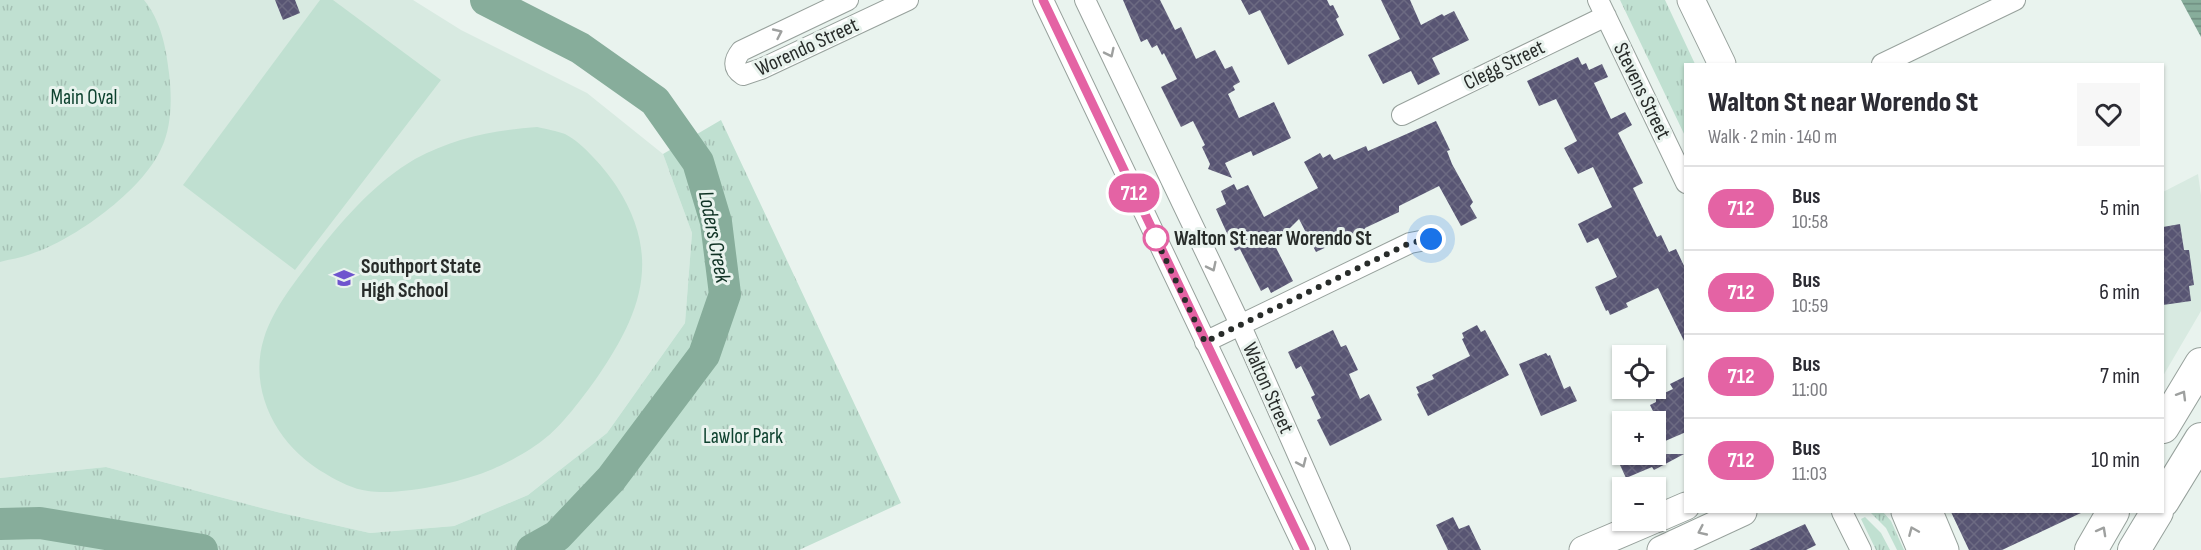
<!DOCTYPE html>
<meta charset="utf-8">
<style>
body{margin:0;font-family:"Sofia Sans Condensed",sans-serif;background:#f7f7f7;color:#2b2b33;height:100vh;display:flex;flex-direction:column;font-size:22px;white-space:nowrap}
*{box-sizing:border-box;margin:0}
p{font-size:20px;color:#7c7c81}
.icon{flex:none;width:33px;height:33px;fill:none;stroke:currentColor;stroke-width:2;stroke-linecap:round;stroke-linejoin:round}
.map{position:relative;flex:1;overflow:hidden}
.sheet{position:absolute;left:1684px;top:63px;width:480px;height:450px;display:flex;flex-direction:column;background:#fff;border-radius:0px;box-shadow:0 2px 4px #0004}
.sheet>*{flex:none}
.badge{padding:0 12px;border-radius:20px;font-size:21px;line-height:39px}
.buttons{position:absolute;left:1612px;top:345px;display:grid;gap:12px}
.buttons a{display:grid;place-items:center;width:54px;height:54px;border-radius:0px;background:#fff;box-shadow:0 2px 4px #0004;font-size:30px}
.you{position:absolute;width:30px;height:30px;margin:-15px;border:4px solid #fff;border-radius:50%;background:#1a73e8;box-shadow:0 0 0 9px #1a73e833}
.map>.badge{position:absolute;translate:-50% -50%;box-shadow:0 0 0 3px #fff}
.round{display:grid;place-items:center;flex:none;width:63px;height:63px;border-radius:0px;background:#f7f7f7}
.headline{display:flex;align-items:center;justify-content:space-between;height:102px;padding:0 24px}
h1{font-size:28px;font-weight:800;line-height:45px}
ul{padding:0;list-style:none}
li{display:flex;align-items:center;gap:18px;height:84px;padding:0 24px;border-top:2px solid #e1e1e2}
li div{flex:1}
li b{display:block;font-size:22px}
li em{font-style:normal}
li .badge{min-width:66px;font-weight:700;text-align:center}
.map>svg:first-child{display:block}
.built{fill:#d8eae1}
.grass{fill:url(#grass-tufts)}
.pitch{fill:#c0e0d1}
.water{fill:url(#water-rules)}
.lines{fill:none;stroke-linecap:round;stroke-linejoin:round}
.river{stroke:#87ad9b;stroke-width:32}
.building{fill:url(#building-cross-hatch)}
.minor-casing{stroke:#97a19c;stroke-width:22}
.secondary-casing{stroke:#97a19c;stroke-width:29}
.trunk-casing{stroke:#97a19c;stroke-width:34}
.minor{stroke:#fff;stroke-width:20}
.secondary{stroke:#fff;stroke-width:27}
.trunk{stroke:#fff;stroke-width:32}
.oneway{stroke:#9ea09f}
.line-casing{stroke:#fff;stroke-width:14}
.line{stroke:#e463a4;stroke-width:9}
.walk{stroke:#282c2a;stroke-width:6;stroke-dasharray:0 10.8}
.stop-dot{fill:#fff;stroke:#e463a4;stroke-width:3}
.labels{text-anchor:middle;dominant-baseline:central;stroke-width:6;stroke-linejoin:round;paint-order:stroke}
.street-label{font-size:21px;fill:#282c2a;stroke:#e9f3ee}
.park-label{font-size:21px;fill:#0e422f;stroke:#e9f3ee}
.stop-label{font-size:21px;font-weight:bold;fill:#282c2a;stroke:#e9f3ee;text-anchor:start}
.poi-label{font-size:21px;font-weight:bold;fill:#282c2a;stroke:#e9f3ee;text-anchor:start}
.water-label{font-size:22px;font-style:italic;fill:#0f3224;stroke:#e9f3ee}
</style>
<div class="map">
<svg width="2201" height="550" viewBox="0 0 2201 550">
<defs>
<pattern id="grass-tufts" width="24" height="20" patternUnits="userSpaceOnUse" patternTransform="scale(1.5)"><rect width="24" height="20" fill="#c0e0d1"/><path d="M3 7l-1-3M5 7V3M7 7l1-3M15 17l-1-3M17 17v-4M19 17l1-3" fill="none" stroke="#a5c0b4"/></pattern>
<pattern id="water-rules" width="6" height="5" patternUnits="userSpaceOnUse" patternTransform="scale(1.5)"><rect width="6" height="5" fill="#87ad9b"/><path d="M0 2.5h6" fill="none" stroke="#6e8d7f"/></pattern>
<pattern id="building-cross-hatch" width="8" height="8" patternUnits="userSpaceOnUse" patternTransform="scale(1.5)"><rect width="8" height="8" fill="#585573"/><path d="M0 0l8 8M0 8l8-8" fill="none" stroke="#6c6a82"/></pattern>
</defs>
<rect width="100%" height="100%" fill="#e9f3ee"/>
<path class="built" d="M0 0H413L461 30 587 93 663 154 692 233 685 323 607 433 528 495 454 526 370 533 277 512 106 467 0 478Z
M2198 174 2201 195V311L2163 376V192Z"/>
<path class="grass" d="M0 0H144C161 21 166 47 169 73 172 97 172 127 161 149 142 191 74 240 31 254 21 258 10 259 0 262Z
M1620 0H1665L1695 64H1686V138Z
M721 120 901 503 799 550H0V478L106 467 277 512 370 533 454 526 528 495 607 433 685 323 692 233 663 154Z
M1870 512H1883L1891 521 1904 550H1897L1886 528Z
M1865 517 1881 533 1890 550H1876L1861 519Z"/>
<path class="pitch" d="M320 0H333L441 80 295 270 183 185Z
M537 127C546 129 557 131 565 134 583 143 607 171 617 187 663 259 640 315 596 379 583 397 561 427 543 440 529 451 509 462 493 469 463 482 401 496 368 491 353 489 339 482 326 474 279 448 247 392 264 338 274 306 299 277 319 250 347 215 376 182 415 159 453 138 494 130 537 127Z"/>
<path class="water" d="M2181 0H2201V37Z"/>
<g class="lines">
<path class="river" d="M486 0 580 48 655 101 698 162 716 222 725 294 704 355 611 479 557 536 532 550
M0 524 40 523 202 550"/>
</g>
<path class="building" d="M275 0H295L300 13 283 20Z
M1123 0H1160L1175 30 1181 27 1196 59 1215 50 1225 69 1232 66 1240 82 1233 86 1235 90 1228 94 1239 118 1274 102 1291 138 1253 156 1251 151 1225 163 1232 178 1208 169 1210 164 1202 147 1205 145 1193 121 1181 127 1161 87 1177 79 1164 53 1162 55 1157 45 1152 48 1147 39 1141 42Z
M1241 0H1327L1330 6 1333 5 1339 17 1336 19 1344 35 1288 65 1260 10 1249 15Z
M1381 0H1410L1421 25 1442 14 1444 16 1454 11 1469 40 1432 58 1440 74 1418 85 1411 71 1383 84 1368 55 1400 39Z
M1578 57 1582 65 1586 63 1589 70 1602 64 1608 77 1594 83 1611 119 1625 112 1632 125 1618 133 1643 183 1633 188 1657 237 1661 235 1669 252 1676 249 1686 270V345L1658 288 1626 303 1628 307 1610 315 1608 310 1606 311 1595 287 1617 277 1598 238 1587 243 1578 224 1612 207 1593 167 1578 174 1564 148 1577 141 1556 99 1539 106 1527 81Z
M1436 121 1450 150 1447 151 1452 164 1473 202 1470 206 1477 218 1461 226 1439 186 1399 206V212L1365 228 1367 232 1352 241 1350 236 1316 252 1299 219 1274 244 1293 281 1271 293 1268 287 1261 291 1240 249 1235 251 1216 209 1226 204 1221 191 1234 184 1237 190 1248 185 1264 217 1318 188 1304 162 1320 153 1323 158 1330 154 1334 160 1366 146 1368 151Z
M2180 224 2184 250H2189L2194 285 2189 286 2191 301 2163 305V227Z
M1477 325 1481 332 1485 330 1509 375 1428 416 1417 394 1419 393 1416 387 1434 379 1432 375 1470 356 1462 339 1464 338 1462 333Z
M1333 330 1341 347 1346 345 1358 370 1349 374 1360 399 1369 394 1382 420 1330 446 1317 420 1321 418 1311 397 1315 395 1301 366 1296 369 1288 352Z
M1546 353 1548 356 1550 355 1564 389 1570 386 1577 401 1541 416 1519 364Z
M1686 376V432L1656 445V417L1650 405 1656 402V397L1673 389 1670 384Z
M1615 454H1684L1654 470 1652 467 1626 478Z
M1951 512H2083L2002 550H1969Z
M1453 517 1459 529 1469 525 1481 550H1448L1436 525Z
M1805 524 1816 545 1806 550H1749Z"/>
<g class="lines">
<g class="minor-casing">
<path id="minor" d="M848 0 741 51C734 60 732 68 743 75L761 69 908 0
M1043 0 1305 550
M1085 0 1240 324 1340 550
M1598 0 1686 183
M1882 64 2015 0
M1402 115 1606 16
M1205 342 1410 243 1431 239
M1842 512 1861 550"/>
</g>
<g class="secondary-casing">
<path id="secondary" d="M1691 0 1722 64
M1905 512 1921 550
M1929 512 1945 550
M1656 519 1686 506
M1583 550 1653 520
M1661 550 1743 512"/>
</g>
<g class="trunk-casing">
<path id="trunk" d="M2163 427 2201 364
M2163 501 2201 439
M2091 550 2113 512
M2134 550 2157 512"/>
</g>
<use href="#minor" class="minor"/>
<use href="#secondary" class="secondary"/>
<use href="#trunk" class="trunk"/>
</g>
<defs><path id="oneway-chevron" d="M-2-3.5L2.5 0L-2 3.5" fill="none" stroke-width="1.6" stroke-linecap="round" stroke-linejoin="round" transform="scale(1.5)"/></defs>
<g class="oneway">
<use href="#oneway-chevron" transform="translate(778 33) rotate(-25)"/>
<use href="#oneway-chevron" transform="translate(1110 53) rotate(64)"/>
<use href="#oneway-chevron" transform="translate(1212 267) rotate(64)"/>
<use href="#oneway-chevron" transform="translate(2182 395) rotate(-59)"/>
<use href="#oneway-chevron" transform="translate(1302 463) rotate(66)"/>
<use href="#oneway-chevron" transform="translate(1702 531) rotate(155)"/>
<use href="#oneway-chevron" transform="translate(1913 531) rotate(-113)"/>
<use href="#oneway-chevron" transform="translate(2102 531) rotate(-61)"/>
</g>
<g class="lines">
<g class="line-casing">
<path id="line" d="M1043 0 1305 550"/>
</g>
<use href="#line" class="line"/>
<path class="walk" d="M1156 238 1154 235 1205 342 1410 243 1431 239"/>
</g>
<defs>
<g id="school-bare" transform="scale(1.62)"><path d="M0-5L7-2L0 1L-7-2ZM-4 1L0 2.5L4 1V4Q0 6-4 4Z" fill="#6f54ce" stroke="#e9f3ee" stroke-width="2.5" paint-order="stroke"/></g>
</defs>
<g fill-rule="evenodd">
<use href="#school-bare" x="344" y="278"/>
</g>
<circle class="stop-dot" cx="1156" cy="238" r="12"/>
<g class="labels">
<g class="street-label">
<text transform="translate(807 47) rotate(-25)">Worendo Street</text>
<text transform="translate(1504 65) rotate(-26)">Clegg Street</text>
<text transform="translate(1642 91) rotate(64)">Stevens Street</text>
<text transform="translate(1268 388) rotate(66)">Walton Street</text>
</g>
<g class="park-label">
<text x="84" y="97">Main Oval</text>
<text x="743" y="436">Lawlor Park</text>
</g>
<g class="stop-label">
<text x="1174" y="238">Walton St near Worendo St</text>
</g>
<g class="poi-label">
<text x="361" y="266">Southport State<tspan x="361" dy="24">High School</tspan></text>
</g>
<g class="water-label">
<text transform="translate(714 237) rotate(79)">Loders Creek</text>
</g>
</g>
</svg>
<div class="buttons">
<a><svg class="icon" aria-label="locate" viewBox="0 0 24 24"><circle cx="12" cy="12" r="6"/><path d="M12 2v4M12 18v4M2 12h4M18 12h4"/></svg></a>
<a>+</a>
<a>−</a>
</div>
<div class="you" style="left:1431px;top:239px"></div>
<b class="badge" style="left:1134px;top:193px;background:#e463a4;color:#fff">712</b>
<section class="sheet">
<div class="headline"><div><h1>Walton St near Worendo St</h1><p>Walk · 2 min · 140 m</p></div><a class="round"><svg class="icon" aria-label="heart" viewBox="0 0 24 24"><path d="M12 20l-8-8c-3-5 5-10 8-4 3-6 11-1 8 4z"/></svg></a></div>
<ul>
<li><span class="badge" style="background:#e463a4;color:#fff">712</span><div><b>Bus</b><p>10:58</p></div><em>5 min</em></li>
<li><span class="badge" style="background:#e463a4;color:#fff">712</span><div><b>Bus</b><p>10:59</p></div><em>6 min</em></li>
<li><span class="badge" style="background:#e463a4;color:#fff">712</span><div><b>Bus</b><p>11:00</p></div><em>7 min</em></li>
<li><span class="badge" style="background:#e463a4;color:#fff">712</span><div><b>Bus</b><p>11:03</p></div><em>10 min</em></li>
</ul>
</section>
</div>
